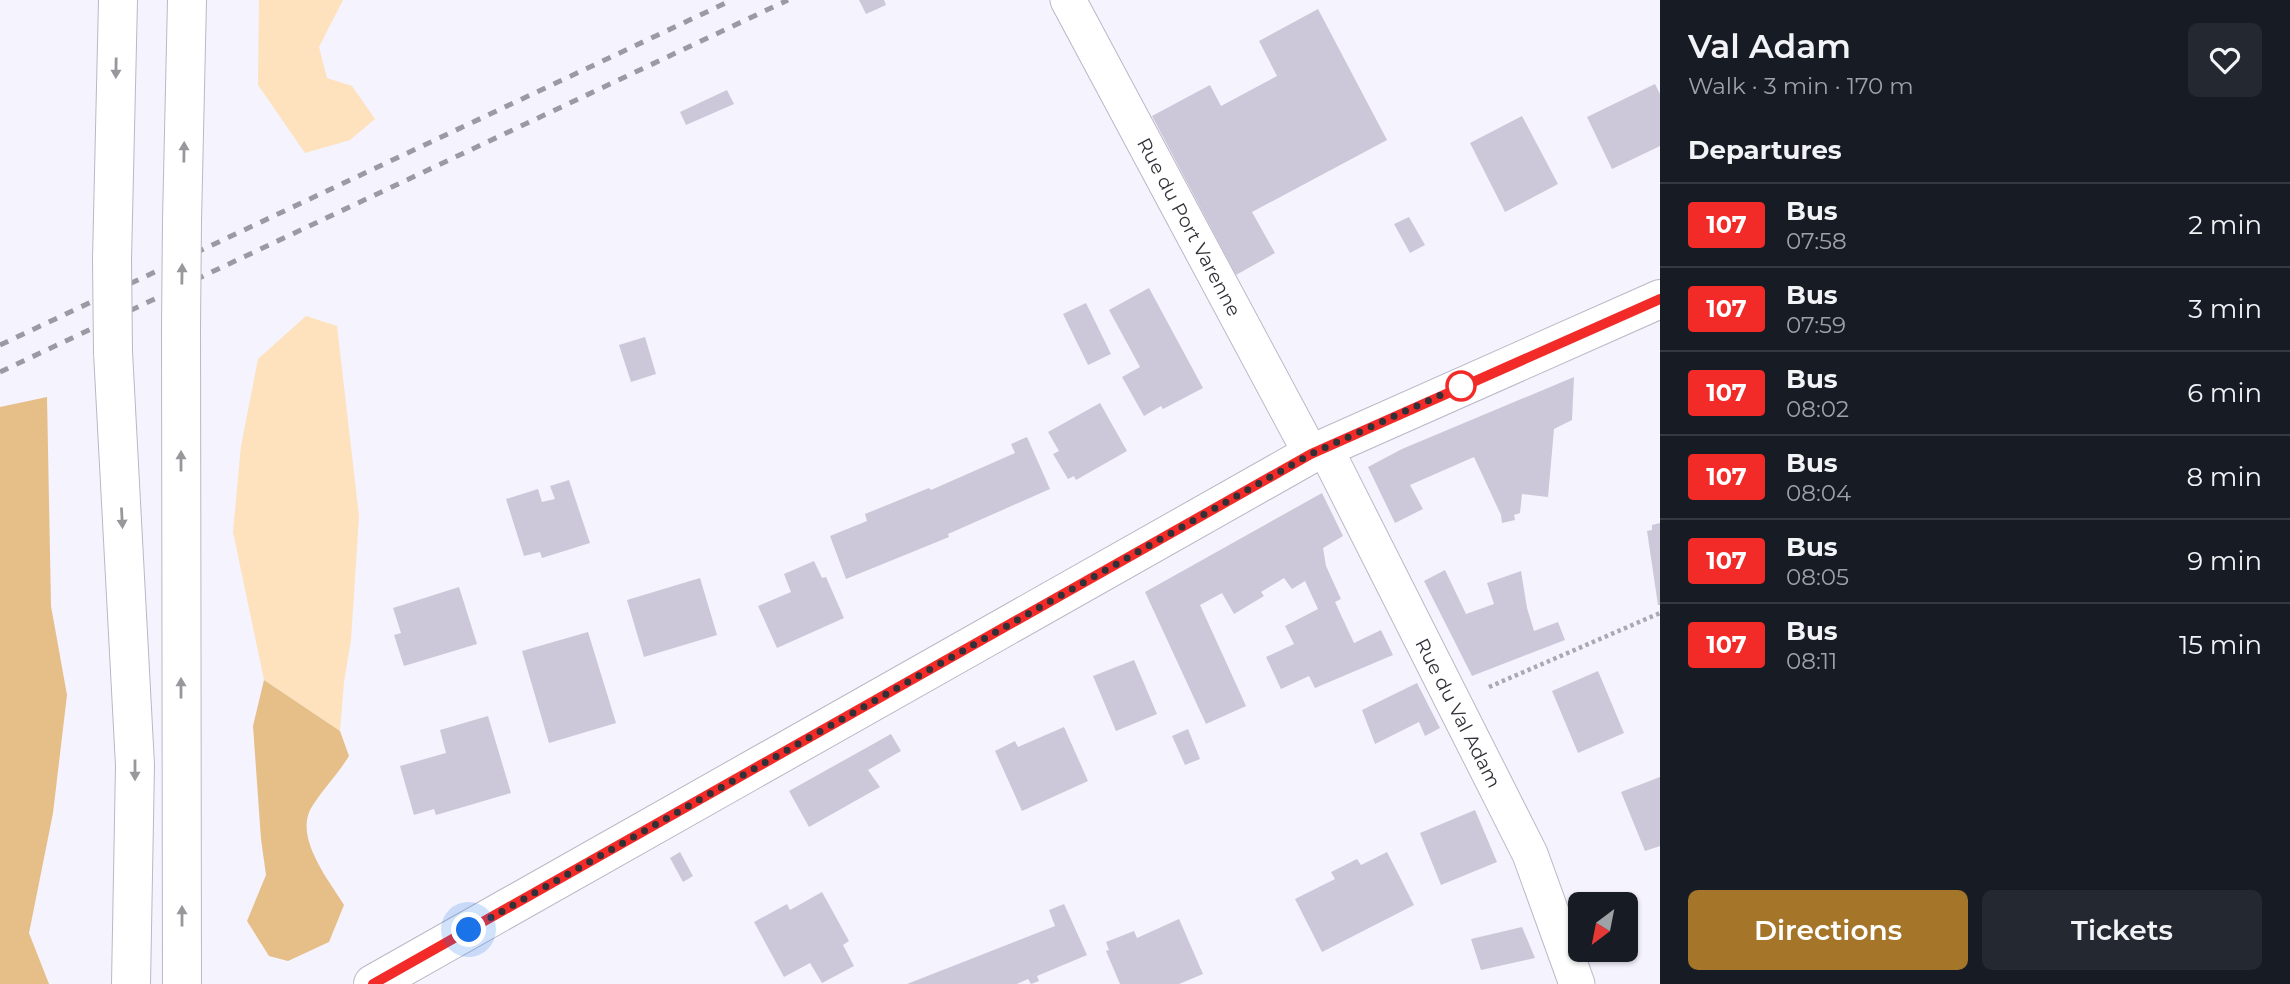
<!DOCTYPE html>
<meta charset="utf-8">
<style>
body{margin:0;font-family:Montserrat,sans-serif;background:#242831;color:#f1f3f6;height:100vh;display:flex;flex-direction:column;font-size:26px;white-space:nowrap}
*{box-sizing:border-box;margin:0}
p{font-size:23px;color:#9ea1a6}
.icon{flex:none;width:38px;height:38px;fill:none;stroke:currentColor;stroke-width:2;stroke-linecap:round;stroke-linejoin:round}
.map{position:relative;flex:1;overflow:hidden}
.details{display:flex;flex-direction:column;background:#171b24;width:630px}
.details>*{flex:none}
.badge{padding:0 14px;border-radius:5px;font-size:24px;line-height:46px}
.needle{width:46px;rotate:212deg}
.controls{position:absolute;left:1568px;top:892px;display:grid;gap:14px}
.controls a{display:grid;place-items:center;width:70px;height:70px;border-radius:10px;background:#171b24;box-shadow:0 2px 5px #0004;font-size:35px}
.you{position:absolute;width:35px;height:35px;margin:-18px;border:5px solid #fff;border-radius:50%;background:#1a73e8;box-shadow:0 0 0 10px #1a73e833}
.map>.badge{position:absolute;translate:-50% -50%;box-shadow:0 0 0 4px #fff}
h2{padding:0 28px;font-size:26px;line-height:63px}
.round{display:grid;place-items:center;flex:none;width:74px;height:74px;border-radius:10px;background:#242831}
.headline{display:flex;align-items:center;justify-content:space-between;height:119px;padding:0 28px}
h1{font-size:33px;font-weight:600;line-height:52px}
.primary-button{display:flex;gap:14px;margin-top:auto;padding:14px 28px}
.primary-button a{flex:1;height:80px;border-radius:10px;background:#a5752a;color:#fff;font-size:28px;font-weight:600;line-height:80px;text-align:center}
.primary-button a+a{background:#242831;color:#f1f3f6}
ul{padding:0;list-style:none}
li{display:flex;align-items:center;gap:21px;height:84px;padding:0 28px;border-top:2px solid #363941}
li div{flex:1}
li b{display:block;font-size:26px}
li em{font-style:normal}
li .badge{min-width:77px;font-weight:700;text-align:center}
main{display:flex;flex:1;min-height:0}
.map>svg:first-child{display:block}
.green{fill:#fde2bd}
.forest{fill:#e6be88}
.building{fill:#ccc8d9}
.lines{fill:none;stroke-linecap:round;stroke-linejoin:round}
.minor-casing{stroke:#bab7c7;stroke-width:37}
.tertiary-casing{stroke:#bab7c7;stroke-width:40}
.primary-casing{stroke:#bab7c7;stroke-width:40}
.path{stroke:#aaa8b1;stroke-width:4.5;stroke-dasharray:3.5 3.5;stroke-linecap:butt}
.minor{stroke:#fff;stroke-width:35}
.tertiary{stroke:#fff;stroke-width:38}
.primary{stroke:#fff;stroke-width:38}
.rail{stroke:#9b9aa2;stroke-width:5;stroke-dasharray:9 9;stroke-linecap:butt}
.primary-bridge-casing{stroke:#bab7c7;stroke-width:40;stroke-linecap:butt}
.primary-bridge{stroke:#fff;stroke-width:38}
.oneway{fill:#98989c}
.line-casing{stroke:#fff;stroke-width:16}
.line{stroke:#f22b29;stroke-width:10}
.walk{stroke:#323138;stroke-width:7;stroke-dasharray:0 12.6}
.stop-dot{fill:#fff;stroke:#f22b29;stroke-width:3.5}
.labels{text-anchor:middle;dominant-baseline:central;stroke-width:5;stroke-linejoin:round;paint-order:stroke}
.street-label{font-size:19px;fill:#323138;stroke:#fff}
</style>
<main>
<div class="map">
<svg width="1660" height="984" viewBox="0 0 1660 984">
<rect width="100%" height="100%" fill="#f5f3fd"/>
<path class="green" d="M259 0H343L319 47 327 78 352 86 375 119 350 140 305 153 258 85Z
M306 316 337 326 359 516 351 640 344 682 340 731 264 680 233 532 241 446 258 359Z"/>
<path class="forest" d="M47 397 51 606 67 695 53 813 29 933 49 984H0V407Z
M264 680 340 731 349 756C338 774 324 788 313 805 292 835 328 879 344 905L329 942 288 961 269 956 247 921 266 875 261 839 253 726Z"/>
<path class="building" d="M859 0H884L886 5 866 14Z
M1318 9 1387 140 1252 212 1275 253 1236 275 1152 116 1210 85 1221 106 1277 76 1259 41Z
M1655 84 1660 94V146L1612 169 1587 117Z
M727 90 734 104 686 125 680 112Z
M1522 116 1558 184 1505 212 1470 143Z
M1409 217 1425 245 1410 253 1394 224Z
M1149 288 1203 388 1163 409 1161 406 1144 416 1122 377 1140 367 1109 310Z
M1086 303 1111 354 1088 365 1063 314Z
M645 337 656 374 631 382 619 345Z
M1574 377 1572 420 1554 429 1548 497 1522 494 1520 513 1514 515 1515 520 1502 523 1501 515 1474 457 1410 485 1423 509 1395 523 1368 467 1402 449Z
M1100 403 1127 451 1076 480 1074 476 1068 479 1053 454 1059 451 1048 432Z
M1027 437 1050 489 948 534 949 537 846 579 830 536 867 521 865 514 929 488 931 490 1015 453 1011 444Z
M569 480 590 543 542 558 540 552 524 556 506 499 538 489 542 502 555 499 550 486Z
M1322 493 1343 536 1323 548 1326 566 1341 599 1335 602 1354 643 1381 630 1393 655 1315 688 1309 676 1281 689 1266 657 1294 644 1285 626 1318 609 1305 581 1292 589 1284 578 1261 592 1264 596 1234 614 1222 593 1200 605 1246 706 1206 724 1145 592Z
M1660 523V605H1658L1647 531 1652 530V525Z
M814 561 822 578 826 577 844 618 777 648 758 606 791 592 784 574Z
M1445 570 1466 614 1494 604 1487 583 1521 571 1527 608 1534 631 1558 622 1565 640 1472 676 1424 581Z
M700 578 717 635 644 657 627 600Z
M459 587 477 644 404 666 394 635 401 633 393 608Z
M588 632 616 723 549 743 522 651Z
M1134 660 1157 714 1116 731 1093 676Z
M1598 671 1624 733 1578 753 1552 691Z
M1417 683 1440 728 1425 736 1419 722 1375 744 1362 710Z
M488 716 511 793 436 815 434 809 414 815 400 766 446 753 440 730Z
M1064 727 1088 781 1022 811 995 751 1015 741 1018 747Z
M1188 729 1200 759 1185 765 1172 736Z
M891 734 901 751 868 770 880 787 809 827 789 791Z
M1660 777V846L1645 851 1621 792Z
M1475 810 1497 862 1441 885 1420 833Z
M680 852 693 876 683 882 670 858Z
M1387 852 1414 905 1322 952 1295 899 1335 879 1331 872 1357 859 1361 865Z
M822 892 849 941 843 945 854 966 822 983 810 963 784 977 754 922 787 904 790 910Z
M1064 904 1087 955 1037 976 1039 981 1031 984 1028 979 1017 984H907L1055 926 1049 910Z
M1179 919 1203 974 1179 984H1120L1106 951 1109 950 1106 942 1134 931 1137 938Z
M1522 927 1535 958 1481 970 1471 939Z"/>
<g class="lines">
<g class="minor-casing">
<path id="minor" d="M1068 0 1311 454
M1325 448 1530 854 1577 984"/>
</g>
<g class="tertiary-casing">
<path id="tertiary" d="M373 984 1311 454 1660 299"/>
</g>
<g class="primary-casing">
<path id="primary" d="M182 221 187 0
M112 260 118 0
M181 327 182 984
M113 352 135 765 131 984"/>
</g>
<path class="path" d="M1489 687 1660 613"/>
<use href="#minor" class="minor"/>
<use href="#tertiary" class="tertiary"/>
<use href="#primary" class="primary"/>
<path class="rail" d="M0 345 732 0
M0 372 788 0"/>
<g class="primary-bridge-casing">
<path id="primary-bridge" d="M112 260 113 352
M181 327 182 221"/>
</g>
<use href="#primary-bridge" class="primary-bridge"/>
</g>
<defs><path id="oneway-solid" d="M-6-.8H1V-3.2L6.5 0L1 3.2V.8H-6Z" transform="scale(1.75)"/></defs>
<g class="oneway">
<use href="#oneway-solid" transform="translate(116 68) rotate(91)"/>
<use href="#oneway-solid" transform="translate(184 152) rotate(-89)"/>
<use href="#oneway-solid" transform="translate(182 274) rotate(-89)"/>
<use href="#oneway-solid" transform="translate(181 461) rotate(-90)"/>
<use href="#oneway-solid" transform="translate(122 518) rotate(87)"/>
<use href="#oneway-solid" transform="translate(181 688) rotate(-90)"/>
<use href="#oneway-solid" transform="translate(135 770) rotate(90)"/>
<use href="#oneway-solid" transform="translate(182 916) rotate(-90)"/>
</g>
<g class="lines">
<g class="line-casing">
<path id="line" d="M373 984 1311 454 1660 299"/>
</g>
<use href="#line" class="line"/>
<path class="walk" d="M469 930 1311 454 1463 385 1461 386"/>
</g>
<circle class="stop-dot" cx="1461" cy="386" r="14"/>
<g class="labels">
<g class="street-label">
<text transform="translate(1189 227) rotate(62)">Rue du Port Varenne</text>
<text transform="translate(1458 713) rotate(63)">Rue du Val Adam</text>
</g>
</g>
</svg>
<div class="controls">
<a><svg class="needle" viewBox="-14 -14 28 28"><path d="M0-13l5 13h-10z" fill="#e53935"/><path d="M0 13l5-13h-10z" fill="#9ea1a6"/></svg></a>
</div>
<div class="you" style="left:469px;top:930px"></div>
</div>
<section class="details">
<div class="headline"><div><h1>Val Adam</h1><p>Walk · 3 min · 170 m</p></div><a class="round"><svg class="icon" aria-label="heart" viewBox="0 0 24 24"><path d="M12 20l-8-8c-3-5 5-10 8-4 3-6 11-1 8 4z"/></svg></a></div>
<h2>Departures</h2>
<ul>
<li><span class="badge" style="background:#f22b29;color:#fff">107</span><div><b>Bus</b><p>07:58</p></div><em>2 min</em></li>
<li><span class="badge" style="background:#f22b29;color:#fff">107</span><div><b>Bus</b><p>07:59</p></div><em>3 min</em></li>
<li><span class="badge" style="background:#f22b29;color:#fff">107</span><div><b>Bus</b><p>08:02</p></div><em>6 min</em></li>
<li><span class="badge" style="background:#f22b29;color:#fff">107</span><div><b>Bus</b><p>08:04</p></div><em>8 min</em></li>
<li><span class="badge" style="background:#f22b29;color:#fff">107</span><div><b>Bus</b><p>08:05</p></div><em>9 min</em></li>
<li><span class="badge" style="background:#f22b29;color:#fff">107</span><div><b>Bus</b><p>08:11</p></div><em>15 min</em></li>
</ul>
<div class="primary-button"><a>Directions</a><a>Tickets</a></div>
</section>
</main>
